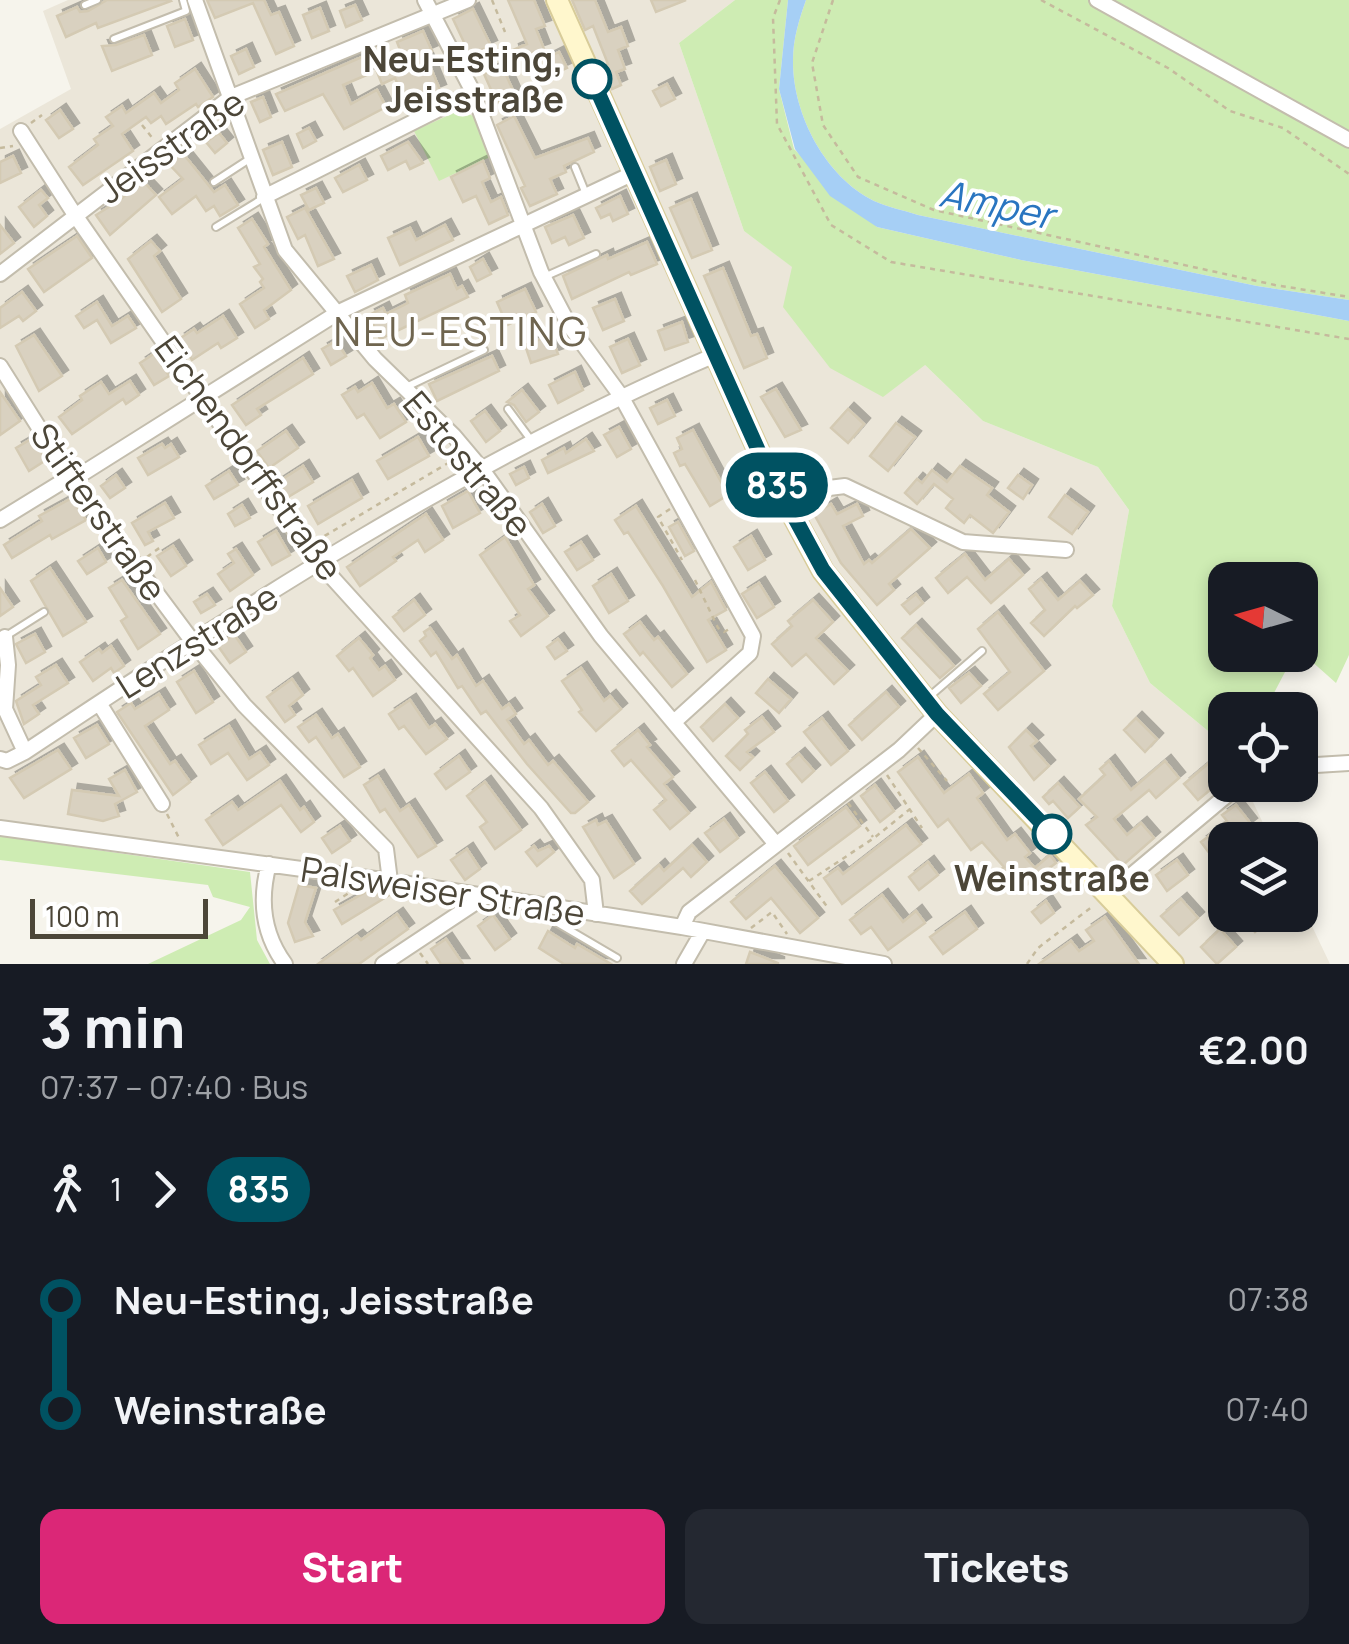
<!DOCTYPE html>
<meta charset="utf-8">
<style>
body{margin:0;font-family:Manrope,sans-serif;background:#242831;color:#f1f3f6;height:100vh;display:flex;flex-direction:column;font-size:38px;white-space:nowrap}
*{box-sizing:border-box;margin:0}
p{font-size:32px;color:#9ea1a6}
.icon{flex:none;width:55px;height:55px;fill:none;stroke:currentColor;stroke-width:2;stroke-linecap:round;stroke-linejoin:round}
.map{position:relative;height:964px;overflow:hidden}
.panel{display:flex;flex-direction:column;background:#171b24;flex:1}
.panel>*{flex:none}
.badge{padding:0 20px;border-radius:32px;font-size:35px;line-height:65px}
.needle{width:65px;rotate:275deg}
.fabs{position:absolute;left:1208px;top:562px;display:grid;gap:20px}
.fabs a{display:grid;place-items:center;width:110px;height:110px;border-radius:20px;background:#171b24;box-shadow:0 5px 15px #0003;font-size:50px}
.scale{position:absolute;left:30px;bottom:25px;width:178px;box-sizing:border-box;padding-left:10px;border:5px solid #4c4638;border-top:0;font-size:28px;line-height:35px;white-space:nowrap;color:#4c4638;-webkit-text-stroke:8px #fff;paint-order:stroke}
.map>.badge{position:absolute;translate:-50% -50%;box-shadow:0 0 0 5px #fff}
.legs{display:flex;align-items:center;gap:15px;height:110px;padding:0 40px;font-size:32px}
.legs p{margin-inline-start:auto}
.overview{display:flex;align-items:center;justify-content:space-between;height:170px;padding:0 40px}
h1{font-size:55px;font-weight:800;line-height:75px}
.cta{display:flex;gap:20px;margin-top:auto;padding:20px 40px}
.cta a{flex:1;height:115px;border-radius:20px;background:#db2777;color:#fff;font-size:40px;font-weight:800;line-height:115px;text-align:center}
.cta a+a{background:#242831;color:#f1f3f6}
ul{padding:0 40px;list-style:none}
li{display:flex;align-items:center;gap:35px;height:110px;font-size:38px}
li i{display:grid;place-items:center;width:15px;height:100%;margin:0 12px;background:currentColor}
li i::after{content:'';width:25px;height:25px;margin:-12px;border:8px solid;border-radius:50%;background:#171b24}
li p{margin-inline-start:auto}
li:first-child i{background:linear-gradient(#0000 50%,currentColor 0)}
li:last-child i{background:linear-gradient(currentColor 50%,#0000 0)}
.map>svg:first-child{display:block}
.residential{fill:#ebe6d9}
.green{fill:#ceecb3}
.water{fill:#a6cff5}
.building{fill:#d9d1c0;stroke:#d4cab3;stroke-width:2.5;filter:url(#shadow)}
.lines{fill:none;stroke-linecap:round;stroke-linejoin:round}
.lane-casing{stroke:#c3bdad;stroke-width:10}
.street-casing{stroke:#c3bdad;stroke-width:18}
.secondary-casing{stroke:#d8cc99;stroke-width:24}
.path{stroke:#c5ba9d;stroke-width:2.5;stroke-dasharray:5 5;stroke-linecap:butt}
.lane{stroke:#fff;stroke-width:6}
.street{stroke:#fff;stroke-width:14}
.secondary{stroke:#fff7cd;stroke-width:20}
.line-1-casing{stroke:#fff;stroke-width:22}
.line-1{stroke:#005262;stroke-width:15}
.stop-1-dot{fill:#fff;stroke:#005262;stroke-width:5}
.labels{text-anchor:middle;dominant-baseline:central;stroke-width:8;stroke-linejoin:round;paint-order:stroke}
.stop-label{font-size:35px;font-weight:bold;fill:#4c4638;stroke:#fff;text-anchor:end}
.street-label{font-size:35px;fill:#4c4638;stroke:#fff}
.water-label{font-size:38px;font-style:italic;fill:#2975c0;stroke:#fff}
.quarter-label{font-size:40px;letter-spacing:2.5px;fill:#6f654f;stroke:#fff}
</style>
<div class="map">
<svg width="1349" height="964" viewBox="0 0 1349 964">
<defs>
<filter id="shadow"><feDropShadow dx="6" dy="-6" stdDeviation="0" flood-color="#0004"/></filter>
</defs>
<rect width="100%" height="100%" fill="#f6f4ec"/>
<path class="residential" d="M68 0H735L679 43 744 231 925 365 983 421 1098 467 1129 510 1112 606 1150 683 1225 745V785H1245L1271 840H1225V915H1300V901L1330 964H285L271 945 268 864 0 819V129L71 89 43 11Z"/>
<path class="green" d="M735 0H788L779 89 794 149 877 227 1021 260 1349 321V655L1336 683 1300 651V580H1225V655H1294L1265 710H1225V745L1150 683 1112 606 1129 510 1098 467 983 421 925 365 883 397 830 368 783 307 792 267 744 231 679 43Z
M806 0H1349V300L1257 286 918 215C903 210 887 207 874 201 825 177 792 113 793 60 793 39 799 20 806 0Z
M460 110 473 116 490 157 439 181 414 131Z
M0 836 250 872 257 940 270 964H148L241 920 250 907 213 897 208 885 0 860Z"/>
<path class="water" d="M788 0H806C799 20 793 39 793 60 792 113 825 177 874 201 887 207 903 210 918 215L1257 286 1349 300V321L1021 260 877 227 830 196 795 149 779 89Z"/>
<path class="building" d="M107 0H170L171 1 98 28 96 23 66 37 57 16 77 7 80 12 88 11Z
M207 0H264L271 15 279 12 294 46 276 54 253 3 215 18Z
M508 0H534L545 26 536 29 544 49 516 59 513 50 527 44Z
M572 0H595L608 32 621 27 628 46 618 50 625 69 616 72 621 85 612 89 602 67 608 64 593 26 585 30Z
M651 0H686L656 12Z
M355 5 362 20 346 27 340 11Z
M320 8 329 31 312 38 303 15Z
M473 9 491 46 470 55 453 19Z
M185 19 193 40 175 47 167 26Z
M423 31 432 51 425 54 440 90 406 104 395 78 382 84 375 67 402 55 397 42Z
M144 35 152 55 112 71 102 46 116 45Z
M246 49 254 67 239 74 231 56Z
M559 52 567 68 552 75 545 59Z
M362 57 369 74 343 85 351 104 377 90 386 107 344 129 323 94 285 111 276 94Z
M502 66 515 95 497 103 484 74Z
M195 69 213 97 198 107 196 104 166 124 161 116 151 123 146 117 122 134 133 151 83 185 69 167 98 145 94 139 113 126 106 117 122 106 126 113 154 93 161 103 179 90 175 83Z
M667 84 675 99 661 106 653 91Z
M263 97 271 117 260 122 251 102Z
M60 110 73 129 59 138 46 120Z
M514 116 535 158 588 138 594 152 564 166 566 172 550 179 557 194 530 206 521 188 525 186 497 125Z
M309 128 316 141 303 148 297 134Z
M219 133 227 143 215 153 206 142Z
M282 142 292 167 273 175 263 150Z
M408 142 423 163 410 169 406 161 388 170 381 156Z
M181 151 214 192 225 185 238 205 220 216 214 206 206 211 196 196 172 214 159 197 183 179 168 163Z
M13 156 21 173 0 183V162Z
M666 160 676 184 660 191 650 167Z
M483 161 490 178 482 182 491 202 501 197 508 215 489 224 476 196 463 202 451 177Z
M359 165 367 180 343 192 335 178Z
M142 180 156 195 110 235 96 215 120 200Z
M316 188 324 203 309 210 301 195Z
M41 190 48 198 39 205 47 216 34 227 19 207Z
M620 196 628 214 613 221 610 214 601 218 596 208Z
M691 199 712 250 692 258 670 208Z
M305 208 334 259 318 266 305 235 298 239 287 217Z
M573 215 584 238 569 245 565 237 552 243 545 227Z
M252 219 268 244 264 247 291 290 264 310 269 319 255 328 240 304 264 288 260 282 263 279 254 267 260 264 238 228Z
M0 225 14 243 0 254Z
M445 225 453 240 400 265 388 238 410 228 416 240Z
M77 236 92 258 44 292 28 269Z
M151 241 160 251 154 256 181 299 162 312 128 259Z
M647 242 657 264 631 275 629 272 572 299 563 276 607 255 608 259Z
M483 259 491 274 477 281 470 267Z
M371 265 378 280 355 292 347 276Z
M723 268 751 336 757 334 767 358 744 368 704 276Z
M450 274 457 289 462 286 468 297 380 339 369 315 383 308 386 314 408 303 405 295Z
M525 289 536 312 507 325 497 302Z
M22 292 36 311 23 321 19 316 0 328V308Z
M615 299 624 321 603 330 593 308Z
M97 302 112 326 128 316 136 328 111 343 97 320 84 328 76 316Z
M223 316 237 338 221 348 218 343 192 360 179 339 194 329 197 333Z
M682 322 688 342 665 350 658 331Z
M34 335 62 376 39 391 16 346Z
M551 335 558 354 531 363 525 345Z
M628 339 640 365 622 373 610 347Z
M336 341 346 356 331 365 322 349Z
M155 353 169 376 154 385 140 363Z
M492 356 499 371 437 401 429 384Z
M303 358 313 374 257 409 261 415 246 425 232 405Z
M575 372 583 390 558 403 549 385Z
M130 381 139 395 126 404 123 399 72 434 59 417 82 400 80 396 101 382 109 394Z
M372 383 387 408 394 404 406 422 380 438 364 414 357 418 342 395 355 387 358 392Z
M776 389 801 430 785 437 761 397Z
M522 390 539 412 526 422 514 405 507 402Z
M0 392 20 421 0 435Z
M667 400 675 416 658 424 650 408Z
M848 409 864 424 848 443 831 428Z
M485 411 500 431 486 442 471 421Z
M896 423 915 437 888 471 870 456Z
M619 427 631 449 617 457 604 435Z
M693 430 728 495 710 506 685 464 680 466 674 453 682 449 677 438Z
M286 431 298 448 269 468 257 451Z
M418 437 429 456 388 479 377 461Z
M33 438 46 460 29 471 16 448Z
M586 439 594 451 548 473 542 460 564 448 566 453Z
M162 444 165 448 171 444 179 457 148 475 138 458Z
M303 466 313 482 288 497 278 482Z
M960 466 992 488 987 495 1009 512 993 533 970 515 964 523 946 508 953 499 934 484 917 504 905 493 917 479 922 483 932 470 947 482Z
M524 467 529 478 516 485 510 474Z
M229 471 238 485 214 499 206 486Z
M116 475 125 488 110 498 101 486Z
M1018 475 1032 485 1023 499 1008 488Z
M352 480 362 498 318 524 308 506Z
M468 491 480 513 453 528 442 506Z
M1065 495 1088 512 1072 534 1049 517Z
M72 498 86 520 52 539 50 535 12 558 4 545 42 521 39 516Z
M165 503 174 518 148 532 153 541 145 545 132 523Z
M542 504 555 526 543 533 530 512Z
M831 504 837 514 857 504 863 516 843 526 864 564 869 560 872 563 911 529 930 548 889 584 894 590 877 605 841 563 814 514Z
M242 505 250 518 235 526 228 514Z
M636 506 692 597 711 582 726 610 708 620 726 650 707 662 663 586 628 532 624 534 615 520Z
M426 514 443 540 425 552 418 540 393 557 396 561 360 586 347 567Z
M678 522 694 551 685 556 669 527Z
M276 531 290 555 272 565 258 542Z
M751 536 765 560 748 570 734 547Z
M505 537 534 585 528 589 548 616 521 636 510 621 520 615 480 555Z
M581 542 593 560 577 570 565 552Z
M173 546 186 566 171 576 157 556Z
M98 548 106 562 87 574 78 561Z
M236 549 253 575 230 591 218 574 234 563 228 554Z
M965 554 985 580 1009 559 1023 575 991 603 967 577 948 593 936 578Z
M50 568 86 622 63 636 31 581Z
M611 574 628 601 609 613 593 586Z
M1041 579 1058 600 1080 581 1093 595 1077 608 1075 606 1044 636 1031 623 1045 610 1029 589Z
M122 580 160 634 138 649 121 621 127 617 109 588Z
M759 583 774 607 757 618 742 594Z
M0 588 13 607 0 616Z
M207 594 215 605 201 613 194 602Z
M916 594 923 603 910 614 902 605Z
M414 600 425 615 404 631 393 617Z
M813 600 833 622 816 638 848 671 834 684 806 654 792 666 772 644 792 626 788 621Z
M998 612 1044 671 998 710 984 694 1010 672 978 629Z
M640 622 654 640 658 637 687 674 672 687 643 652 640 655 624 634Z
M916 625 954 666 940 678 902 638Z
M430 628 452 659 457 655 476 686 483 681 502 709 509 704 516 714 507 720 524 744 529 740 548 765 553 761 588 802 575 813H571L527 764 486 711 481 714 462 686 458 688 436 652 431 656 420 641 426 636 424 632Z
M35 634 45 652 26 663 16 644Z
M234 634 246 652 230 663 218 646Z
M359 638 373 655 370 658 379 670 385 666 395 680 373 696 353 668 349 671 337 656Z
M558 639 567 651 555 659 547 647Z
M111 646 124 666 114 673 111 668 93 681 80 662 99 649 102 653Z
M56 665 68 683 33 705 39 714 24 724 16 701 41 685 36 677Z
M581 668 604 701 610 696 621 709 596 731 579 712 582 710 562 681Z
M194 671 213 702 196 713 177 682Z
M969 673 981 686 961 703 949 688Z
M292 679 303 695 289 706 295 715 285 722 267 697Z
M768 679 791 699 779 713 756 693Z
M886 692 899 707 862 740 849 725Z
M159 694 169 710 145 726 170 764 175 761 190 782 173 795 117 712 131 703 135 709Z
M410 700 429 728 435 724 447 739 426 754 404 726 399 729 389 714Z
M725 704 738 718 713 741 701 727Z
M316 715 332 738 338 734 360 767 344 777 316 737 309 742 298 727Z
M762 717 774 732 747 752 753 757 740 770 726 756 748 734 745 730Z
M822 718 848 751 831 765 804 732Z
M1136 718 1157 739 1145 752 1124 730Z
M97 725 109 744 86 758 74 738Z
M229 726 249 759 260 752 269 765 247 780 228 753 211 764 199 745Z
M638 730 650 745 647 747 673 777 664 784 689 813 670 829 654 810 666 800 631 760 624 766 612 751Z
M1026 730 1037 741 1031 746 1049 766 1034 780 1009 747Z
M58 750 71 769 24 798 10 778Z
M799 754 814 771 802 782 787 764Z
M459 756 470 772 446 789 435 774Z
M918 757 944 793 969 774 983 793 977 798 1007 840 1015 834 1030 853 1025 857 1035 868 1050 855 1056 863 1017 892 1000 870 1004 867 982 842 971 850 948 819 938 827 898 772Z
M1109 761 1131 790 1165 761 1179 778 1156 798 1149 790 1114 819 1127 835 1141 823 1154 838 1123 865 1086 825 1097 817 1079 799 1105 775 1100 769Z
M1209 763 1223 779 1198 800 1184 784Z
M125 770 137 792 115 804 119 816 103 821 68 814 72 790 119 796 109 779Z
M765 772 788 801 774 812 751 783Z
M378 776 400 811 409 805 436 846 418 857 385 809 380 812 364 785Z
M280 781 300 810 304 807 314 822 301 832 281 805 223 845 206 820 232 802 238 810Z
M485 782 521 830 495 849 480 827 487 822 467 796Z
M1058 783 1080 807 1068 818 1053 801 1049 804 1043 797Z
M875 785 894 811 880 822 861 796Z
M1236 805 1251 824 1230 840H1225V874L1201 842 1222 826 1227 821 1222 815Z
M846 807 860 826 808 865 794 846Z
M724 819 738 838 720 852 705 833Z
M596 820 598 825 606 821 634 864 614 878 583 827Z
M906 825 921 844 842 904 824 878 838 868 843 874Z
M340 826 350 841 332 853 322 838Z
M692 845 707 862 691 877 683 868 642 904 630 891 659 865 664 871Z
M534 846 538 851 549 846 554 852 537 866 526 852Z
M467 849 480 869 465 880 451 860Z
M1177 860 1188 875 1167 891 1156 875Z
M928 862 938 875 919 890 909 877Z
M775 866 818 918 800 933 771 898 746 919 731 902Z
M299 885 316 888 305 922 313 936 295 942 288 923Z
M366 892 388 896 342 924 334 910Z
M882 895 903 922 916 911 925 923 888 950 871 927 861 934 850 920Z
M1181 899 1198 918 1179 935 1161 916Z
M1046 901 1054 913 1041 923 1032 912Z
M965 912 977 929 943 954 930 937Z
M397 914 408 929 359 964H318L357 936 361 940Z
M493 915 510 939 495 950 478 926Z
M1240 915H1276L1255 932Z
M1105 917 1139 964H1039L1071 941 1079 951 1094 941 1086 930Z
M1220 929 1236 947 1217 964 1201 947Z
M548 931 575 948 577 944 611 964H564L539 948Z
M446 939 463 964H441L431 949Z
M750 952 778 963V964H746Z"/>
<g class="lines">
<g class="lane-casing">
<path id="lane" d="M85 5 97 0
M114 39 186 11 183 0
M575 167 586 194
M214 182 251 158
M216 227 262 199
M544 277 596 254
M404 388 484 350
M508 409 531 440
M6 636 44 612
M930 696 982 651
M554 921 617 958"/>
</g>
<g class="street-casing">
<path id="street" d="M195 0 285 250 375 359 454 436 481 468 601 636 775 843
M425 0 473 92 541 272 569 325 621 396 753 636 750 653 674 722
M1097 0 1349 140
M21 131 75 215 310 553 541 808 592 880 596 914
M264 197 473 92
M0 274 231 97 468 0
M0 366 70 477 193 642 244 705 386 849 390 881
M791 512 829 488 845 486 963 542 1066 550
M0 520 70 477 85 472 339 312 634 173
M5 637 8 665 5 709 25 752
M99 703 162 804
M0 759 7 761 25 752C245 605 471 459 715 355
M1300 766 1349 763
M0 828 390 881 682 927 884 964
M269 864C259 900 263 934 285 964
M1109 894 1239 785
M682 927 689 912 899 750 937 714
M383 964 484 897
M684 964 703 931"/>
</g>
<g class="secondary-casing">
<path id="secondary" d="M557 0 759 452 823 571 937 714 1173 964"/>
</g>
<path class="path" d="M492 0 505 32
M780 0 773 18 777 124 831 225 891 262 1349 339
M833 0 812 63 823 125 858 177 934 210 1275 285 1349 297
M1041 0 1168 68 1230 111 1283 128 1349 174
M31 123 42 115
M142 125 154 140
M0 148 13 146
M670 509 658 517 682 560
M316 541 455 459
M147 557 162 546
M695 580 718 628 724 632 731 628
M918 748 947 781
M887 775 922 828
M848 803 873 837
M167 814 179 838
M788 853 828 908
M809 881 874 838 910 809
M335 902 355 889
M751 928 772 912 787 934
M420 953 428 964
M1027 964 1038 948 1093 906"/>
<use href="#lane" class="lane"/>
<use href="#street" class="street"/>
<use href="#secondary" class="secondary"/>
</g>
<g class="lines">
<g class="line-1-casing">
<path id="line-1" d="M592 79 759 452 823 570 937 714 1052 834"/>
</g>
<use href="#line-1" class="line-1"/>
</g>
<g class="stop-1-dot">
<circle cx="592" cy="79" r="18"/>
<circle cx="1052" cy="834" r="18"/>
</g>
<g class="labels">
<g class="stop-label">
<text x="564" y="59">Neu-Esting,<tspan x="564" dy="40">Jeisstraße</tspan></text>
<text x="1052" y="878" text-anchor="middle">Weinstraße</text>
</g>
<g class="street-label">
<text transform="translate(171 146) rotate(-35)">Jeisstraße</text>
<text transform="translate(249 458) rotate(54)">Eichendorffstraße</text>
<text transform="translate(468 464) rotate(50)">Estostraße</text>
<text transform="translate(99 512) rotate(55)">Stifterstraße</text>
<text transform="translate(197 641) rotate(-32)">Lenzstraße</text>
<text transform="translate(443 891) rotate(9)">Palsweiser Straße</text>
</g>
<g class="water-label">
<text transform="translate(997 203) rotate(12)">Amper</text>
</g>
<g class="quarter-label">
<text x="461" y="330">NEU-ESTING</text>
</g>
</g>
</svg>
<div class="fabs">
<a><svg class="needle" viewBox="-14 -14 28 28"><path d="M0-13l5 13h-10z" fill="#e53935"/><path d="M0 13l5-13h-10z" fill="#9ea1a6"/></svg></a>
<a><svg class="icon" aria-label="locate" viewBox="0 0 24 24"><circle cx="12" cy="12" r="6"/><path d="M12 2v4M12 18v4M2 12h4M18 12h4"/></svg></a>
<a><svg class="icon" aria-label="layers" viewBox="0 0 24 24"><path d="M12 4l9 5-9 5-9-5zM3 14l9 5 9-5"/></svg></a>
</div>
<div class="scale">100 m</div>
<b class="badge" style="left:777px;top:485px;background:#005262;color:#fff">835</b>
</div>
<section class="panel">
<div class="overview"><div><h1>3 min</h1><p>07:37 – 07:40 · Bus</p></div><b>€2.00</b></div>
<div class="legs"><svg class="icon" aria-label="walk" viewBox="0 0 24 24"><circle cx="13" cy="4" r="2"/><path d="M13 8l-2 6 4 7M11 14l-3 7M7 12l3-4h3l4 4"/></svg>1<svg class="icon" aria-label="forward" viewBox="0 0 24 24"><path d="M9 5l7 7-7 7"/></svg><b class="badge" style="background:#005262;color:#fff">835</b></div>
<ul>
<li><i style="color:#005262"></i><b>Neu-Esting, Jeisstraße</b><p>07:38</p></li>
<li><i style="color:#005262"></i><b>Weinstraße</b><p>07:40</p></li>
</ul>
<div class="cta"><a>Start</a><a>Tickets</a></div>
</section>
